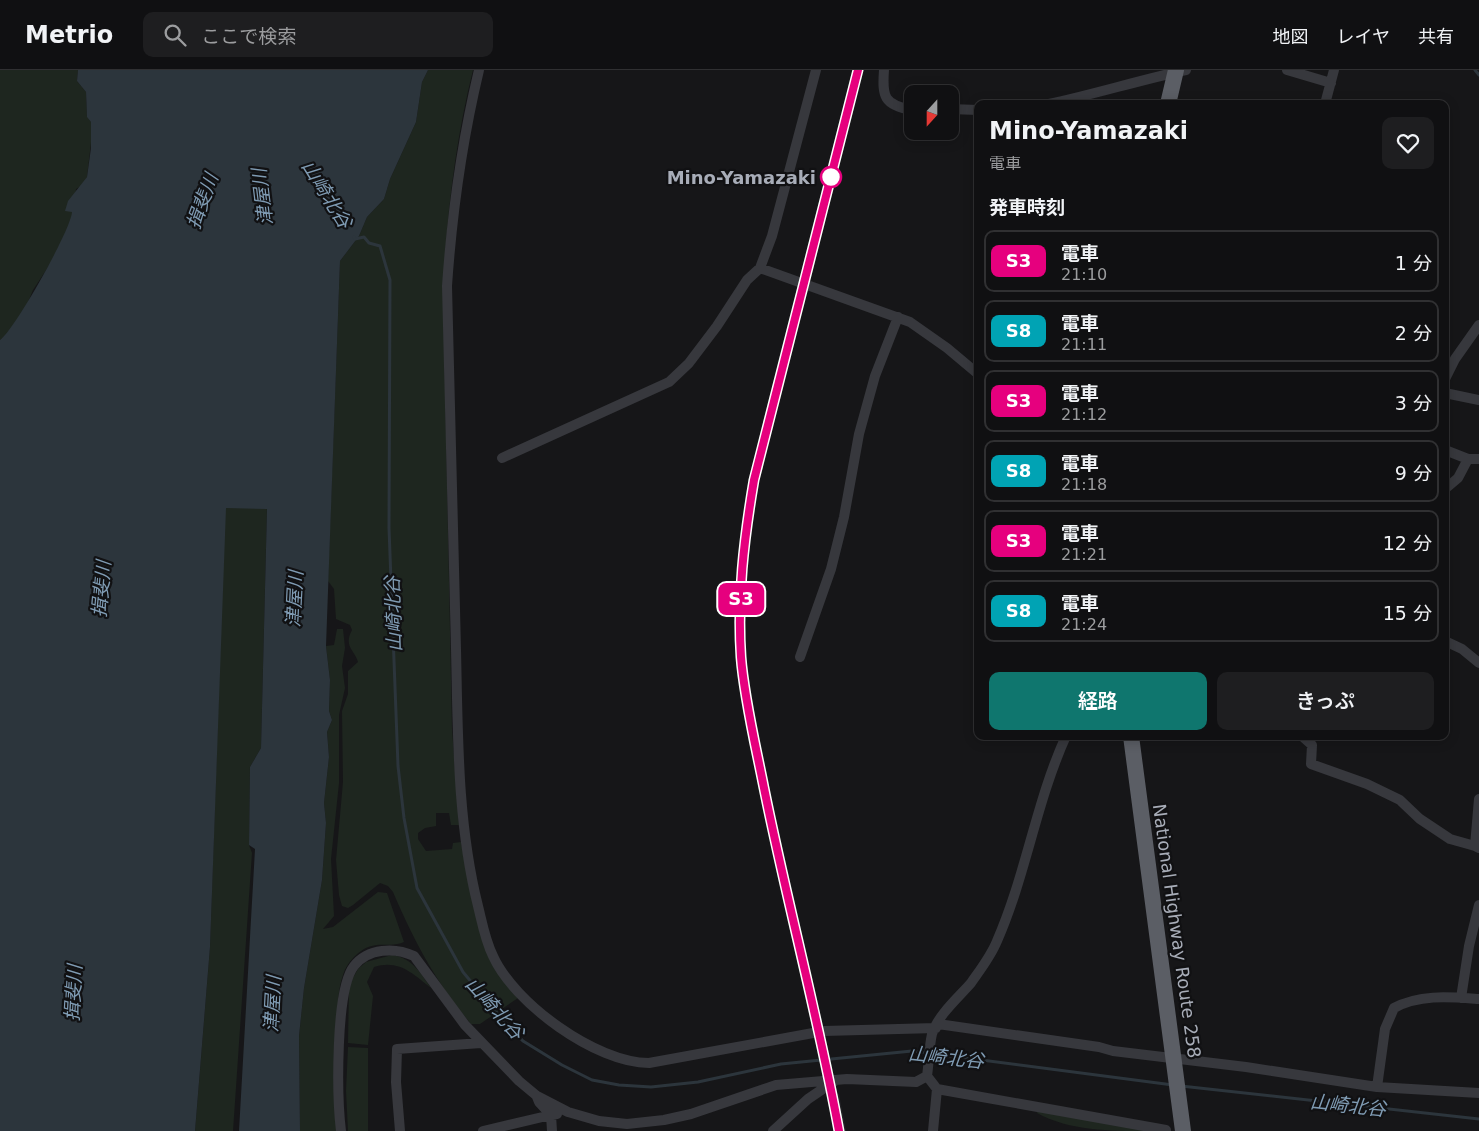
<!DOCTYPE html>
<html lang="ja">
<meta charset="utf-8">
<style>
body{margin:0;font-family:"DejaVu Sans","Noto Sans JP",sans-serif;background:#1e1e20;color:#f1f3f6;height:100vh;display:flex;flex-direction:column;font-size:19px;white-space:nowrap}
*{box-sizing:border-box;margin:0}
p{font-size:16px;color:#9c9d9f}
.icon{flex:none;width:28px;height:28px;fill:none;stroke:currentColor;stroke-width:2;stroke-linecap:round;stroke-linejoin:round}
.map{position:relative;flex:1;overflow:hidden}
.sheet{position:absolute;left:974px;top:30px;width:475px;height:640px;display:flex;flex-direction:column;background:#101012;border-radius:10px;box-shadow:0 2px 12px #0003,0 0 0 1px #303032}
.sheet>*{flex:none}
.badge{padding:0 10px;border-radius:8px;font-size:18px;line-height:32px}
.needle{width:32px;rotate:201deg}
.fabs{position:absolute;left:904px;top:15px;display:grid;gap:10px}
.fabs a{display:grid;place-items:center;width:55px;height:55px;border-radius:10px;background:#101012;box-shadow:0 2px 12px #0003,0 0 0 1px #303032;font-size:25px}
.map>.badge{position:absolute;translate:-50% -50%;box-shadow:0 0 0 2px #fff}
h2{padding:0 15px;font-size:19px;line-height:45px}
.round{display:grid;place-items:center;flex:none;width:52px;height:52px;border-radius:10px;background:#1e1e20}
.overview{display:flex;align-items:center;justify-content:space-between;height:85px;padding:0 15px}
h1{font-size:24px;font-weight:600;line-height:38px}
.button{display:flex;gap:10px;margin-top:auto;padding:10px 15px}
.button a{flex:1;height:58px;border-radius:10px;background:#0f766e;color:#fff;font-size:20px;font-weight:600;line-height:58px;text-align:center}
.button a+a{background:#1e1e20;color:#f1f3f6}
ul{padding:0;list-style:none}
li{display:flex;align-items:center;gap:15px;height:62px;margin:0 10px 8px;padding:0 5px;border:2px solid #303032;border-radius:10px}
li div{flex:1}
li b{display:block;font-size:19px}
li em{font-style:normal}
li .badge{min-width:55px;font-weight:700;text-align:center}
header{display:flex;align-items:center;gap:30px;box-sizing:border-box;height:70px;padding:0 25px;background:#101012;border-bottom:1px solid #303032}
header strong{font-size:24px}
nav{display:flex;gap:28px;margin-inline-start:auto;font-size:18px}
.search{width:350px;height:45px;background:#1e1e20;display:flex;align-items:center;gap:12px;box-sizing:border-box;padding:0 18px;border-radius:10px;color:#9c9d9f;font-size:19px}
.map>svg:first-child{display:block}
.built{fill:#222225}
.green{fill:#1e261f}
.water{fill:#2c353c}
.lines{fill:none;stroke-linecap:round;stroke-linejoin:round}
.stream{stroke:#2c353c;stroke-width:3}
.minor{stroke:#37383d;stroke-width:10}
.trunk{stroke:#5b5e65;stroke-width:16}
.rail{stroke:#4a4c52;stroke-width:3;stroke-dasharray:6 5;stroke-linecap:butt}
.line-casing{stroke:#fff;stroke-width:11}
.line{stroke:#e6007e;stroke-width:8}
.stop-dot{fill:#fff;stroke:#e6007e;stroke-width:2.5}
.labels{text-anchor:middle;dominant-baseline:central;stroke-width:4.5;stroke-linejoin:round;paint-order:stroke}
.stop-label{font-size:18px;font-weight:bold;fill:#a8adb8;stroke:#111113;text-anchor:end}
.street-label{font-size:18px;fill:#a8adb8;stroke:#111113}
.water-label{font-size:19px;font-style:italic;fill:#7f9bb3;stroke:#111113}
</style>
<header>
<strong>Metrio</strong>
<div class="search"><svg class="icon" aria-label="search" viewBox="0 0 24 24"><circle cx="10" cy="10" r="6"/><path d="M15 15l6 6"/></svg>ここで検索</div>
<nav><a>地図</a><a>レイヤ</a><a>共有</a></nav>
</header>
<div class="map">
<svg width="1479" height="1061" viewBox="0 0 1479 1061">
<rect width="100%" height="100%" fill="#161618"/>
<path class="built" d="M839 1024 846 1061H834L827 1026Z"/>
<path class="green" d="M0 0H78L77 11 86 22 87 46 91 52 92 64 87 107 83 115 76 119 72 152 56 185 33 220 26 237 5 267 0 270Z
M428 0H473C455 72 447 145 443 218L452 659 459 755H451L449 743H436V756L425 758 418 763V769L426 781 452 779 453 773 461 772C471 826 479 886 518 928L480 954H471C435 911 415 873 393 822L388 816 380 813 353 835 348 838 342 836 339 825 336 790 343 712 342 641 348 624V601L358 592C355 580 343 577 352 560L350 555 336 549 334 519 328 511 340 191 359 166 367 147 384 129 390 109 416 52 422 12Z
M225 438H267L261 678 250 697 249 775 252 783 233 1061H195L210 877Z
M337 559H343L345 578 342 596 345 618 339 645V713L331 789 334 846 323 859 333 857 378 822 387 823 404 872C392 878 377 871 364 879 354 885 346 895 343 905 337 922 338 941 337 958 336 993 335 1026 337 1061H300L299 966 304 918 322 810 326 753 324 733 329 687 327 662 332 650 329 641 330 610 326 576 334 575Z
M392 885C412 888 420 902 431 918 413 904 399 889 374 897L367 912 373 926 368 975 348 973 349 917 353 908 358 899 366 892Z
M348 977 368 978V1061H348L346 1021Z
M1038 1040 1147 1061C1110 1061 1070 1061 1037 1043Z"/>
<path class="water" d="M78 0H428L422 12 416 52 390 109 384 129 367 147 359 166 340 191 326 576 330 610 329 641 332 650 327 662 329 687 324 733 326 753 322 810 304 918 299 966 300 1061H239L255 779 249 775 250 697 261 678 267 439 226 438 210 877 195 1061H0V270C14 261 71 160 72 142L65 141 68 131 87 107 91 78V52L87 47 86 22 77 11Z"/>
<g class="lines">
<path class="stream" d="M1475 0 1479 5
M354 167 355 169 364 167 369 173 380 176 390 210 389 458 398 696 404 748 417 818 463 902 502 949 523 971 562 995 592 1010 619 1015 651 1017 698 1012 781 994 912 981 1173 1015
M1181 1016 1479 1049"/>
<path class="minor" d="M479 0C462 71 452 143 447 216 450 337 453 458 456 579 458 665 457 752 478 836 482 852 485 870 493 886 514 933 596 993 649 993L824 961 936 958
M884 0C882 27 884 35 912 40
M1287 0 1331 13
M1049 34C1095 24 1140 10 1186 0
M1325 34 1334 0
M950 39 978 40
M760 198 910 252 947 278 978 304
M1445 309 1455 289 1479 255
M1445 323 1479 330
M1445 380 1468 389H1479
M502 388 669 312 689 293 717 256 747 210 760 198 772 166 816 0
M1445 419 1458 408 1468 389
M1445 571 1462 579 1479 593
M800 587 831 499 844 447 859 364 875 306 898 247
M1302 666 1312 675 1311 694 1367 714 1400 730 1420 749 1450 769 1475 776
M1479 729 1475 776 1479 778
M1461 928 1469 876 1479 835
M938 954 1099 977 1113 981 1246 997 1377 1017 1385 959 1394 938C1420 924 1450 927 1479 929
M927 1006 937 1019 1166 1060
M1377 1017 1479 1023
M341 1061C337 1028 335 920 354 896 368 878 395 877 414 886L465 955 519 1011 537 1026 568 1042 599 1051 627 1054 664 1050 691 1044 776 1015 847 1009 916 1012 927 1006C929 992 929 977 932 964 938 945 958 928 971 913 980 900 991 886 997 871 1026 805 1036 732 1066 666
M400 1061 396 1012 397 979 481 973
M483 1061 551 1045 539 1032 537 1027
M552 1061 551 1045 557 1044
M773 1061 808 1029 836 1010
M933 1061 937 1019"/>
<path class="trunk" d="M1168 34 1176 0
M1131 666 1183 1061"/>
<path class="rail" d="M814 934 773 763 741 589 744 469 754 410 858 0
M833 1028 839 1061"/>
</g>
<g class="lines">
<g class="line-casing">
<path id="line" d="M839 1061C818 946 787 832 764 718 756 677 744 628 741 587 737 528 744 469 754 410L858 0"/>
</g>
<use href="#line" class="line"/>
</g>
<circle class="stop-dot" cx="831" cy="107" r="10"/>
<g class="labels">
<g class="stop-label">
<text x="816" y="107">Mino-Yamazaki</text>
</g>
<g class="street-label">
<text transform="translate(1177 861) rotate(82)">National Highway Route 258</text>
</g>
<g class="water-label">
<text transform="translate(327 124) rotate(58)">山崎北谷</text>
<text transform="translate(262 127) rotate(-97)">津屋川</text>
<text transform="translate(202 131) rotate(-70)">揖斐川</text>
<text transform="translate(101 519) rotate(-85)">揖斐川</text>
<text transform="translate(294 529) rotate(-87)">津屋川</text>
<text transform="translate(393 544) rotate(-92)">山崎北谷</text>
<text transform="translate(73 923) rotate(-87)">揖斐川</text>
<text transform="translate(272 934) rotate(-87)">津屋川</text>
<text transform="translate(495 938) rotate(48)">山崎北谷</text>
<text transform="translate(946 987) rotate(6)">山崎北谷</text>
<text transform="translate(1348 1035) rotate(6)">山崎北谷</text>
</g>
</g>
</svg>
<div class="fabs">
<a><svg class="needle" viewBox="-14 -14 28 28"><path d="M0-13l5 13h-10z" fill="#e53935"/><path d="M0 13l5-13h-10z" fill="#9c9d9f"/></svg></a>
</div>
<b class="badge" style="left:741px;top:529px;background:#e6007e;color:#fff">S3</b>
<section class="sheet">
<div class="overview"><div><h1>Mino-Yamazaki</h1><p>電車</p></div><a class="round"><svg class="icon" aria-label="heart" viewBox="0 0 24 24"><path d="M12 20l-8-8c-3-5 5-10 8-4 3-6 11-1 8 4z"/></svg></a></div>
<h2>発車時刻</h2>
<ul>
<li><span class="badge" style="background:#e6007e;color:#fff">S3</span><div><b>電車</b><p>21:10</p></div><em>1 分</em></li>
<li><span class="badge" style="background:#00a3b4;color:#fff">S8</span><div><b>電車</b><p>21:11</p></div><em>2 分</em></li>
<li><span class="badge" style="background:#e6007e;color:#fff">S3</span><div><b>電車</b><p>21:12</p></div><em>3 分</em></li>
<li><span class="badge" style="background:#00a3b4;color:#fff">S8</span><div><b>電車</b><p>21:18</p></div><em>9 分</em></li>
<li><span class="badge" style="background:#e6007e;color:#fff">S3</span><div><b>電車</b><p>21:21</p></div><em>12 分</em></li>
<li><span class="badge" style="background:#00a3b4;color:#fff">S8</span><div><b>電車</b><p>21:24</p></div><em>15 分</em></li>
</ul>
<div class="button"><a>経路</a><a>きっぷ</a></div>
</section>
</div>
